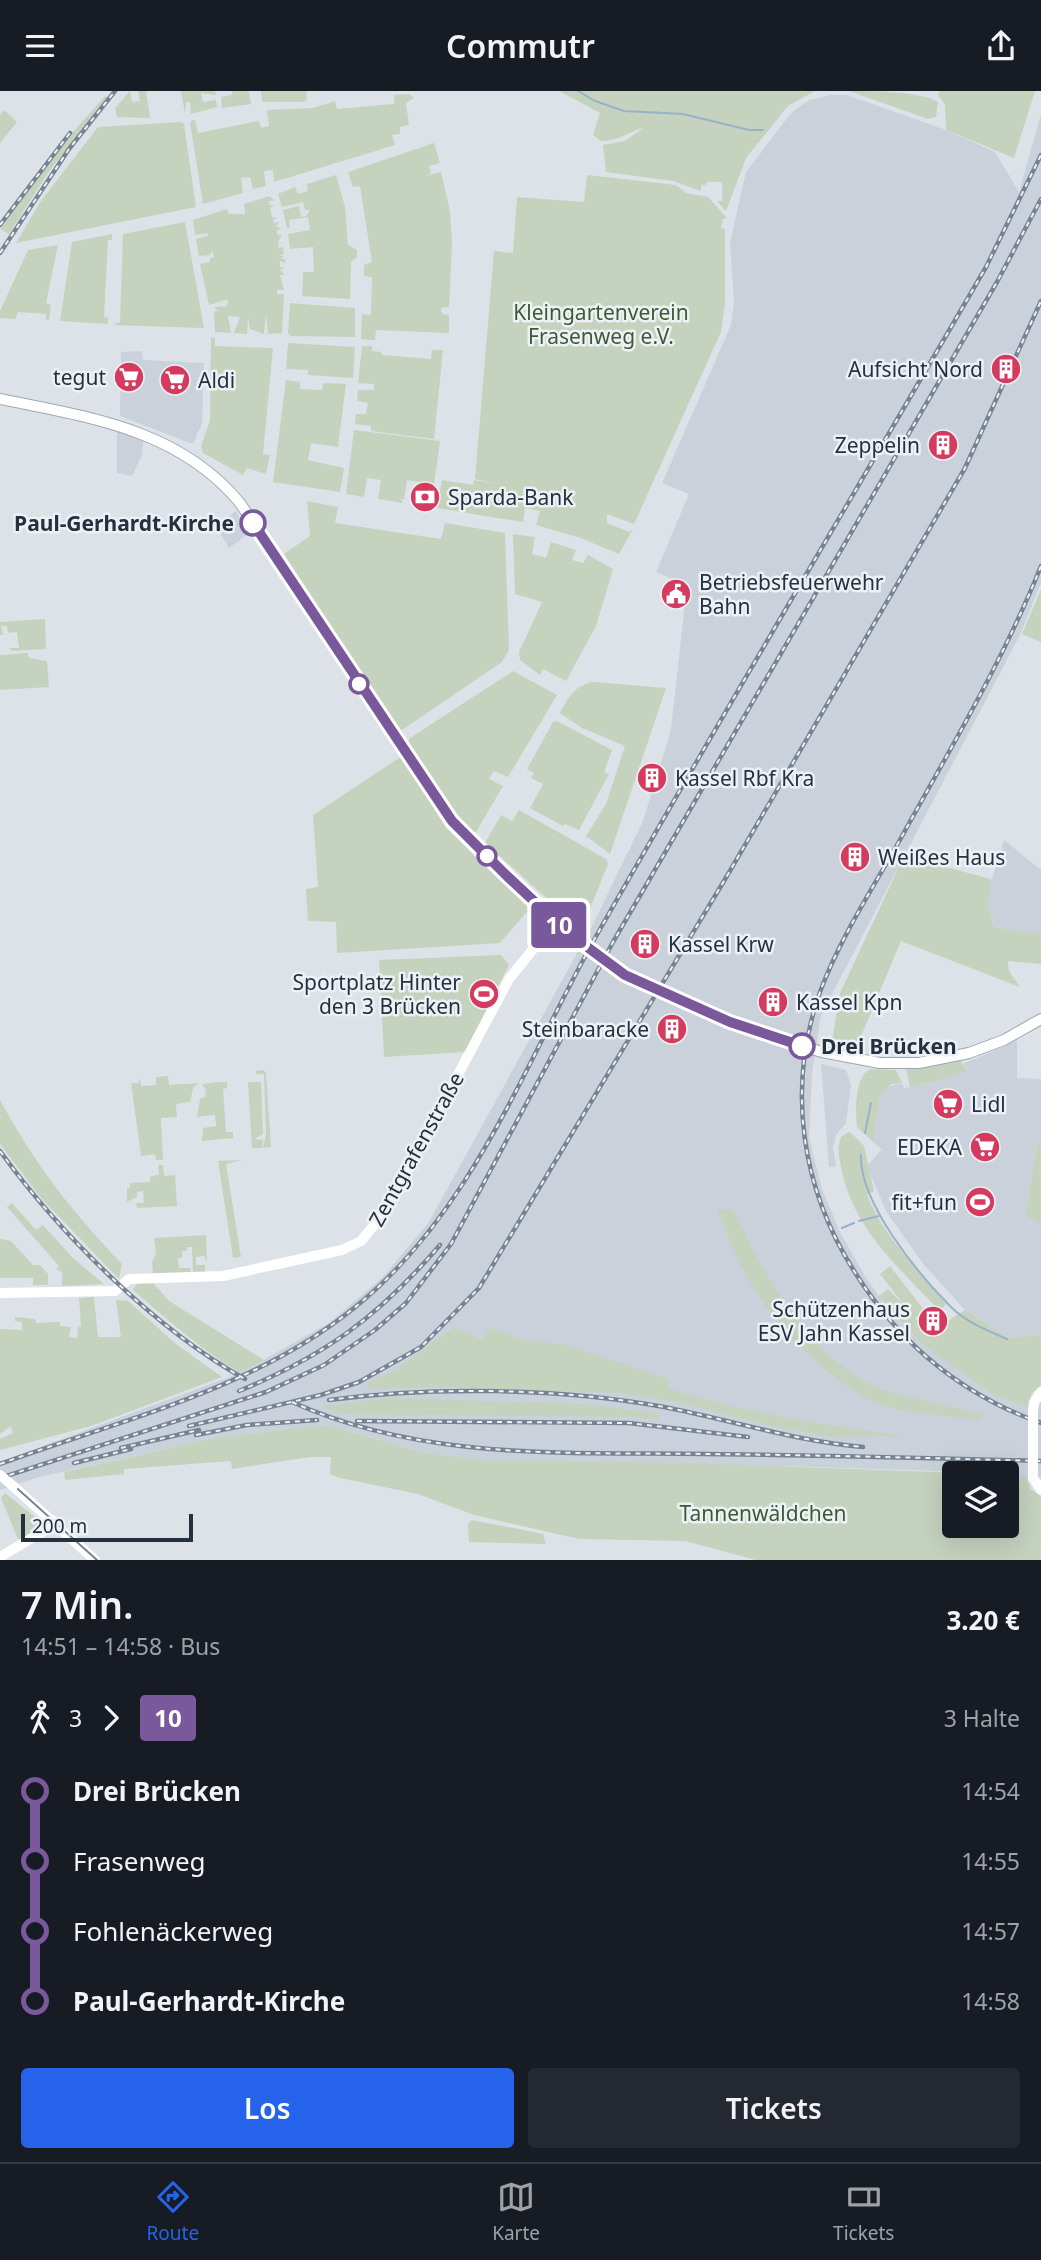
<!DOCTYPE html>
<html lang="de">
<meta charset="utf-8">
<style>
body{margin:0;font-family:"Noto Sans",sans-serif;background:#242831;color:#f1f3f6;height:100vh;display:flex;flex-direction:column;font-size:26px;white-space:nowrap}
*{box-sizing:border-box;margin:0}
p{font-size:23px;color:#9ea1a6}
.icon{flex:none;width:38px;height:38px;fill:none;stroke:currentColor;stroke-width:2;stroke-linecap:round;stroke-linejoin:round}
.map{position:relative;height:1469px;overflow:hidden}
.drawer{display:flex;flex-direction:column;background:#171b24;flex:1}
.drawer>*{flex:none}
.badge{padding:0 14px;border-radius:5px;font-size:24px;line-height:46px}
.tools{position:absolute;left:942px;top:1370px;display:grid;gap:14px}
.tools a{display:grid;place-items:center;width:77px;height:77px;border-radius:7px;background:#171b24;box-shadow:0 7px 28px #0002;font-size:35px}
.scale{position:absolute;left:21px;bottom:18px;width:172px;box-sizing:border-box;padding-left:7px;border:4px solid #26313f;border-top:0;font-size:19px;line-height:24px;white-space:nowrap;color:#26313f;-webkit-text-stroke:5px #edf1f5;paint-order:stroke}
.map>.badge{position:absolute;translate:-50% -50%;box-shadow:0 0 0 4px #fff}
.legs{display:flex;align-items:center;gap:10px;height:77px;padding:0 21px;font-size:23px}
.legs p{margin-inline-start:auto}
.overview{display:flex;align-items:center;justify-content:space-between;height:119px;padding:0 21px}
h1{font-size:38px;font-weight:600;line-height:52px}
.action{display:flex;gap:14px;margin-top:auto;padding:14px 21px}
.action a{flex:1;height:80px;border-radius:7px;background:#2563eb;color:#fff;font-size:28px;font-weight:600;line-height:80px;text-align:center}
.action a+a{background:#242831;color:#f1f3f6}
ul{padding:0 21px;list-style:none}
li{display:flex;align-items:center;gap:24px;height:70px;font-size:26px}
li i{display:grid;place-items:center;width:10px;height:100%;margin:0 9px;background:currentColor}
li i::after{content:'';width:18px;height:18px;margin:-9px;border:5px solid;border-radius:50%;background:#171b24}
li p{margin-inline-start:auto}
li:first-child i{background:linear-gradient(#0000 50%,currentColor 0)}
li:last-child i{background:linear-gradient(currentColor 50%,#0000 0)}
header{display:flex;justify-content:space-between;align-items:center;height:91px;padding:0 21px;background:#171b24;font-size:32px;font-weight:600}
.menu{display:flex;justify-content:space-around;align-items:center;height:98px;border-top:2px solid #363941;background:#171b24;font-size:19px;color:#9ea1a6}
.menu a{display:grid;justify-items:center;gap:4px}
.menu .active{color:#2563eb}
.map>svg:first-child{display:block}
.built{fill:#cbd1da}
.green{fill:#c5d2be}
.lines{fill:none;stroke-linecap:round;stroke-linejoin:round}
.stream{stroke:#96b3ca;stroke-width:2}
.primary-casing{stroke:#9ca7b4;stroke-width:12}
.secondary{stroke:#fff;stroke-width:10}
.primary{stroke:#fff;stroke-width:10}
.tram{stroke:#768392;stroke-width:2}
.rail-casing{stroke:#768392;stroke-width:4.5}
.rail{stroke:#edf1f5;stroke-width:2;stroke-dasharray:5;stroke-linecap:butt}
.secondary-bridge{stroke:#fff;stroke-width:10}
.line-1-casing{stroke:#fff;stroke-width:16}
.line-1{stroke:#79589c;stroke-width:10}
.stop-1-dot{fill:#fff;stroke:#79589c;stroke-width:3.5}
.labels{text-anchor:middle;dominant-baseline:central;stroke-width:5;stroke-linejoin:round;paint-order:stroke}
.park-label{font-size:21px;fill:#3d5b33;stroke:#edf1f5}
.poi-label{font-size:21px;fill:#26313f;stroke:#edf1f5;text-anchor:end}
.stop-label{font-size:21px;font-weight:bold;fill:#26313f;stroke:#edf1f5;text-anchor:end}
.street-label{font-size:21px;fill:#26313f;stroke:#edf1f5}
</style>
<header><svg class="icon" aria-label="menu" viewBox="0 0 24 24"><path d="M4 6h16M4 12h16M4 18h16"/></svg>Commutr<svg class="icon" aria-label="share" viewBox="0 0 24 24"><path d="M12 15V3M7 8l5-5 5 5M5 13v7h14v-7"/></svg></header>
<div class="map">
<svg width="1041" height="1469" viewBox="0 0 1041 1469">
<rect width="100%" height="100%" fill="#dde2e8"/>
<path class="built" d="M831 4H847L946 39 995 61 1019 101 1041 23V492L1020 544 821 924 812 983 809 1047 822 1098 840 1141 866 1187 890 1220 992 1303 1038 1318 1041 1309V1387L1006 1385V1382L811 1376 485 1369 425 1362 325 1334 214 1347 39 1386 0 1399V1371L240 1282 329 1232 383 1186 429 1131 592 835 643 730 671 639 687 494 656 481 689 403 662 392 731 234 734 211 730 152 746 81 791 22 809 9Z
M142 260 143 269 204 272 202 332 193 353 120 325 121 261Z
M117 340 143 350 142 364 132 385 117 382Z
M236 420 248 443 229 457 216 435Z
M1004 749 1041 779V844L994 836 988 816 990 794Z
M1017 950V987L1041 988V1053H1037L1025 1123 1041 1134V1243L1009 1247 965 1219 924 1174 886 1120 867 1075 882 1058 873 1051 880 1005 887 996 902 992 904 997 927 993 967 979 963 973Z
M821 973 846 979 851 994 846 1032 836 1044 833 1057 836 1075 829 1076Z"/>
<path class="green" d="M130 0 132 11 140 10 138 0H146L150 27 117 26 115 17Z
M181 0H215L216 4 201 2 203 11 216 9 217 16 191 23 190 11H186L185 23Z
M232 0H249L251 13 222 17 221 6 232 4Z
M261 0H306L307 8 304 11H262Z
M559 0H815L788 15 746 67 726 120 717 110H722V91H707L706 94H701V100L673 90 606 81 603 54 625 50 643 37C639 36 620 50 601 50L593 44 600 22Z
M849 0C871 0 920 0 938 11L936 26 928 28Z
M940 0H1035L1014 67 946 39 945 14 938 4Z
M409 3 414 7 406 12 409 34 400 36V43L392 44 395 54 274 91 273 79 264 80 266 95 253 98 250 86 241 87 243 102 203 113 190 32 192 29H195L198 42 259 30 261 37 269 35 267 19 313 17 335 10 337 18 394 13V4Z
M105 5 108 7 50 79 9 143 0 138 58 58Z
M4 19 17 31 0 52V24Z
M181 31 184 33 196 116 16 152 40 111 98 36Z
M434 52 440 72 429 75 431 82 425 85 441 81 450 120 452 152 449 216 441 217 442 223 449 224V242L376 239 375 249 361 248 362 223 371 224 372 186 364 185V174L372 171 360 95 353 96 348 81Z
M336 84 345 116 348 154 357 159V166L351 171 350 208 302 205 303 181H314L313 156 290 158 288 143 310 139 308 126 289 129 290 137H287L283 119 299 115 301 126 306 125 310 119H305L303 111 282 116 278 103 295 96 298 103 308 100 307 93Z
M587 84 676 94 686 102 708 106 727 127 723 128 721 137 725 138V212L721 241 634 433 607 423V432L629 441 633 438 619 463 581 447 536 434 540 420 525 417 523 431 437 417 442 389 473 394 474 389 498 393 475 388 494 160 513 162 517 106 584 111Z
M270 105 274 110H269L270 114 275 115 270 116 272 126 278 127 273 128 274 132 280 131 276 135 281 138 277 139V144H282L278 151H283L278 152 279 157 283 156 284 163 279 164 284 166 279 168H285V172L280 170V176L285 177 280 179 285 184H280L284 199H277V203H284L282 242 268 243 266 223 264 243 250 238 248 227 247 243 234 242 240 226 228 225 231 242 215 241 214 220H218L214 216 227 215 228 208 209 214 200 173 210 171V167L214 166 212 160 210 164 199 165 196 148 208 145 207 142 195 144 193 129 227 118 229 123H245L244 113Z
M185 131 204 237 113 234 120 231 123 143Z
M112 143V149H108L104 226 108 227V233L60 230 72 151Z
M58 154 46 212 51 214 49 229H46V223L18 221 15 228 0 227V220L28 159Z
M290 212 355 217V246L291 245 288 242Z
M211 246 215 247V255L273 257 263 363 270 364 266 383 247 377 243 384 203 362 201 355 210 330Z
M288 252 355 256 353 287 308 284V279L286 278Z
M362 255H372V260L381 261 382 264 431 268 432 259H443L434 348 371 340V335L355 333 356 323H366L368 312 357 310 358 299H374V293L358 292Z
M286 289 300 291V298L322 299 323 292 346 293 338 356 311 352 308 369 344 377 340 401 273 391Z
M354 339 440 350 434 393 407 389 404 409 400 407 403 412 378 408 381 389 367 387 364 406 346 403Z
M307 410 338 416 335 432 441 448 445 432 505 442 509 559 502 571 399 641 284 463 310 445Z
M513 443 535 446 532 463 546 467 551 451 576 459 572 469 583 472 588 464 613 478 596 535 566 590 543 578 540 584 520 569 519 561 542 511 515 503Z
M1041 498V551L1022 543Z
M45 528 46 558 12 560 9 557H19L17 541 8 542 7 535H1L3 544H0V531Z
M28 562 29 567 47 570 49 596 0 599V564Z
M513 580 557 604 508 686 494 680 489 688 503 695 476 741H472L454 723 408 652 410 647Z
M593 591 666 597 610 763 586 745 606 713 625 655 582 637 560 622C569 606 574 595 593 591Z
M557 630 612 659 604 681 609 683 579 739 565 733 563 735 530 717 543 693 531 687 534 682 527 678 553 631Z
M402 665 446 737 543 831 542 836 526 822 500 852 337 862 336 831 308 830 306 798 318 796 313 724Z
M519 719 606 768 608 773 591 815 572 830 485 752 501 724 512 730Z
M904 765 991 788 988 816 994 836 1041 844V873L1008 870 1009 880 1020 896 901 850 859 950H832L840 902Z
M501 864 509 874 465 961 384 966 379 869Z
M960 969 967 980C947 988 930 992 910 996L906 978Z
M870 978 896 979 902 992 891 993 880 1005 873 1051 857 1036C855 1020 855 985 870 978Z
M263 979 266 982 271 1056 263 1057 266 1044 264 983H256V980Z
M168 985 169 994 199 992 193 997 190 1011 176 1013 177 1026 161 1027 163 1069H156L155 1063 141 1065 131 992H138L140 987 141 995 156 994V986Z
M218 991H227V997L223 998 226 1041H233V1047L202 1050 203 1037 216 1035 215 1024 197 1026 200 1008 205 1006 206 1000 202 993Z
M248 991H261L263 1043 254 1048 263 1049 262 1057H252Z
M0 1009C35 1073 71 1120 122 1173L119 1188 41 1107 0 1053Z
M850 1041 864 1055 874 1100 867 1104C883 1145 919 1179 946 1213L940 1220C898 1176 853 1138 841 1076 839 1064 836 1055 842 1045Z
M1037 1053H1041V1134L1025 1124Z
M242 1069 226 1073 241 1166 233 1167 218 1070Z
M158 1074H163L164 1085 175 1084 177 1115 137 1117 136 1112H144L143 1100 137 1101V1106L127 1111V1097H130V1092L150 1091V1086L159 1083Z
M12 1112 36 1139 43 1134 73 1167 104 1193 62 1195V1181L56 1178 59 1175 7 1116Z
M717 1118H733C765 1185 810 1271 884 1299 916 1311 952 1312 983 1325L978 1328C946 1325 914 1324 882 1314 859 1306 837 1289 819 1273 769 1230 739 1181 717 1118Z
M206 1144 207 1171 204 1165 196 1166V1174H205V1182H193L192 1156H187V1160H182V1167H178L179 1177H190L191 1183H153L152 1171 156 1162 154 1147Z
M0 1148 11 1150 33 1174H40L48 1183V1194H33V1187H0Z
M890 1175 924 1219 915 1227 929 1242 965 1219 1009 1247 1041 1243V1294L1032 1302 1028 1316 992 1303 922 1253 879 1205 888 1198 904 1214 880 1183Z
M138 1191 153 1192 169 1210 264 1269 240 1282C201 1259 167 1228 133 1199Z
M94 1206 98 1246H121L116 1209 128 1210 176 1253 222 1286 91 1335 0 1359V1348L13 1342 11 1335 0 1343V1238L22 1239V1231L15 1230V1226L35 1228 36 1232 60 1231V1235L71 1236 69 1246 77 1247 78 1236 81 1235 79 1207Z
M454 1236 481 1249 491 1237 527 1250 563 1253 669 1288 668 1297C749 1323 823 1334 906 1345L834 1346 779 1337 681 1312 621 1302 443 1296 370 1298 365 1293 393 1280Z
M387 1307 583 1313 659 1322 658 1329 639 1326 341 1323 323 1315Z
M325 1334 425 1362 485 1369 686 1372 966 1382H954V1435H1006V1385L1027 1386 1030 1398 1041 1405V1469H756L685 1450 579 1448 474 1424 418 1403 340 1387 330 1383 331 1366H310L232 1378 231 1370 124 1378V1383L65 1389 64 1381 214 1347Z
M5 1402 40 1430 41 1435 22 1448H18L1 1407Z
M472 1429 543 1443 546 1453 469 1451 468 1433Z"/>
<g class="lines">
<path class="stream" d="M578 0 595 10 624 20 683 23 749 39H763
M865 1042 871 1012
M861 1064C859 1111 918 1183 951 1216 966 1231 988 1240 1007 1248
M859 1130 879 1125
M842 1137 854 1132"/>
<g class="primary-casing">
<path id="primary" d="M0 308C88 326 179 338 240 412L452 730 555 831 625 884 764 944 822 961 880 972H919L969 962 1004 949 1041 928"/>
</g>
<path class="secondary" d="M0 1202 115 1200 129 1188 223 1185 342 1159 361 1150 384 1122 509 888 555 831
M1033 1320 1034 1311 1041 1301
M1033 1387 1041 1399
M13 1395 95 1469
M0 1466 42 1441 52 1429"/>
<use href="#primary" class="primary"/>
<path class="tram" d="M0 1382 97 1469"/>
<g class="rail-casing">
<path id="rail" d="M0 134 70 42
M0 162 69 58 115 0
M1041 475C1003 570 950 658 901 747 873 797 840 847 820 901 786 997 801 1098 856 1183 901 1254 962 1304 1041 1332
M0 1060C60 1143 155 1238 245 1288
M239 1300C326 1264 378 1226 440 1154
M329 1309C431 1295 563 1297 664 1316 731 1329 794 1350 863 1356
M292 1311C423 1370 566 1361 706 1363 817 1364 929 1367 1041 1370
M357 1330 629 1332 748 1346
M189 1335 321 1304 359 1291 421 1256 479 1197 724 790 965 377 1041 210
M196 1344 247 1334 317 1329
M121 1357 199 1339
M74 1372 131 1358
M0 1373C120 1329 253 1299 354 1217 473 1122 526 969 599 840 726 617 858 397 986 176L1041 64
M0 1387 266 1301 324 1274 375 1239 406 1212 451 1153 613 851 997 191 1041 108"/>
</g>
<use href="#rail" class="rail"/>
<path class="secondary-bridge" d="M0 1384 13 1395
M1033 1387V1320"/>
</g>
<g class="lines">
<g class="line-1-casing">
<path id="line-1" d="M253 432 452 730 507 785 567 841 625 884 730 931 802 955"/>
</g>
<use href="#line-1" class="line-1"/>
</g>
<defs>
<g id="building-disc" transform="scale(1.575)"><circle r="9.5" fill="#d43b5e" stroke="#edf1f5"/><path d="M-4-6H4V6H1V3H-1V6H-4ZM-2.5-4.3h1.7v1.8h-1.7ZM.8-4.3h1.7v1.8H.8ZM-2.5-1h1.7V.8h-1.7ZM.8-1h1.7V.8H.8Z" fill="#fff"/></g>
<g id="supermarket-disc" transform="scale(1.575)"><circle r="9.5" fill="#d43b5e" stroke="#edf1f5"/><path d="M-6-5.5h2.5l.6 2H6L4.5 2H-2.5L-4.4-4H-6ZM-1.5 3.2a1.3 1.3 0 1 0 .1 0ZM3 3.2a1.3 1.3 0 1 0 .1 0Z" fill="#fff"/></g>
<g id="bank-disc" transform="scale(1.575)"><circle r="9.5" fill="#d43b5e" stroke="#edf1f5"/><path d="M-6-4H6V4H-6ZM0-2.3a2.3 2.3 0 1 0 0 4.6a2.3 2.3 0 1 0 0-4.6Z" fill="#fff"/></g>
<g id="civic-disc" transform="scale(1.575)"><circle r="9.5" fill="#d43b5e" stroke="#edf1f5"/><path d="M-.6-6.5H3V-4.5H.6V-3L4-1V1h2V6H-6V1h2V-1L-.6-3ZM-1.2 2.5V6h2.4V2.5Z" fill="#fff"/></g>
<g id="stadium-disc" transform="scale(1.575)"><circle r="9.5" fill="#d43b5e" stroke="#edf1f5"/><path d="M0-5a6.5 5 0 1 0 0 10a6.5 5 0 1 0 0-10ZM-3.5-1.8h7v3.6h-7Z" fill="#fff"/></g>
</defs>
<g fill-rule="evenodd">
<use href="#building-disc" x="1006" y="278"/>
<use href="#supermarket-disc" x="129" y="286"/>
<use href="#supermarket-disc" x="175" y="289"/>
<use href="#building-disc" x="943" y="354"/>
<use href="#bank-disc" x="425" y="406"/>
<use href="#civic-disc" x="676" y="503"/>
<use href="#building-disc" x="652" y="687"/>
<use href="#building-disc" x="855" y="766"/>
<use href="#building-disc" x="645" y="853"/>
<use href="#stadium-disc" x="484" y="903"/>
<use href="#building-disc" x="773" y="911"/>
<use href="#building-disc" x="672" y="938"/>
<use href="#supermarket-disc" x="948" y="1013"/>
<use href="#supermarket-disc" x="985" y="1056"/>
<use href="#stadium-disc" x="980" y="1111"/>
<use href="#building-disc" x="933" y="1230"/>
</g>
<g class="stop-1-dot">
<circle cx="253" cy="432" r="12"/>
<circle cx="359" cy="593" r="9"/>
<circle cx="487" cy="765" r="9"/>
<circle cx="802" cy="955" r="12"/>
</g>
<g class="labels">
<g class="park-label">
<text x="601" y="221">Kleingartenverein<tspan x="601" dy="24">Frasenweg e.V.</tspan></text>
<text x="763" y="1422">Tannenwäldchen</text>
</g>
<g class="poi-label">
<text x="983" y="278">Aufsicht Nord</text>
<text x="106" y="286">tegut</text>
<text x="198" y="289" text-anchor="start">Aldi</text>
<text x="920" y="354">Zeppelin</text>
<text x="448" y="406" text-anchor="start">Sparda-Bank</text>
<text x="699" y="491" text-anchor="start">Betriebsfeuerwehr<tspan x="699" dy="24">Bahn</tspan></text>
<text x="675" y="687" text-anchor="start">Kassel Rbf Kra</text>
<text x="878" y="766" text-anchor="start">Weißes Haus</text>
<text x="668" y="853" text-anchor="start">Kassel Krw</text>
<text x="461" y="891">Sportplatz Hinter<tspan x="461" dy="24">den 3 Brücken</tspan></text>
<text x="796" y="911" text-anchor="start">Kassel Kpn</text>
<text x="649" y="938">Steinbaracke</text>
<text x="971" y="1013" text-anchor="start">Lidl</text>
<text x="962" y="1056">EDEKA</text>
<text x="957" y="1111">fit+fun</text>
<text x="910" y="1218">Schützenhaus<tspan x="910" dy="24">ESV Jahn Kassel</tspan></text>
</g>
<g class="stop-label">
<text x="234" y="432">Paul-Gerhardt-Kirche</text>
<text x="821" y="955" text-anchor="start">Drei Brücken</text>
</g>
<g class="street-label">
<text transform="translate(416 1058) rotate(-61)">Zentgrafenstraße</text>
</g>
</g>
</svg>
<div class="tools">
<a><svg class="icon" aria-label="layers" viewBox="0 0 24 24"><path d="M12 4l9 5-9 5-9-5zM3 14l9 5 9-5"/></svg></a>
</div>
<div class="scale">200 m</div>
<b class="badge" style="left:559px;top:834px;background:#79589c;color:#fff">10</b>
</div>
<section class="drawer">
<div class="overview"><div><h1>7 Min.</h1><p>14:51 – 14:58 · Bus</p></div><b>3.20 €</b></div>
<div class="legs"><svg class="icon" aria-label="walk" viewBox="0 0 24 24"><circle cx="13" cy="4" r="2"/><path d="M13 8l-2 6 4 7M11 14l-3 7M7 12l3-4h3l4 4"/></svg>3<svg class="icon" aria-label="forward" viewBox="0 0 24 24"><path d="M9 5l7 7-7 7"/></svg><b class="badge" style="background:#79589c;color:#fff">10</b><p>3 Halte</p></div>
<ul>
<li><i style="color:#79589c"></i><b>Drei Brücken</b><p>14:54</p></li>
<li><i style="color:#79589c"></i><span>Frasenweg</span><p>14:55</p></li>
<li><i style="color:#79589c"></i><span>Fohlenäckerweg</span><p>14:57</p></li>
<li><i style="color:#79589c"></i><b>Paul-Gerhardt-Kirche</b><p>14:58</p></li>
</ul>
<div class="action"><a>Los</a><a>Tickets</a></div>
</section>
<nav class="menu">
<a class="active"><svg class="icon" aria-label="directions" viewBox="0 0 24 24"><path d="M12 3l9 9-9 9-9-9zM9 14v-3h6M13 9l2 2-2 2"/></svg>Route</a>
<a><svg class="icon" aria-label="map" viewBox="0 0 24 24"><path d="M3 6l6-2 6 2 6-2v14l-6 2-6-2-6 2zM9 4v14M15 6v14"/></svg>Karte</a>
<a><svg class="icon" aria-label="tickets" viewBox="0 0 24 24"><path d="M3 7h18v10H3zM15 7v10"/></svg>Tickets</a>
</nav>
